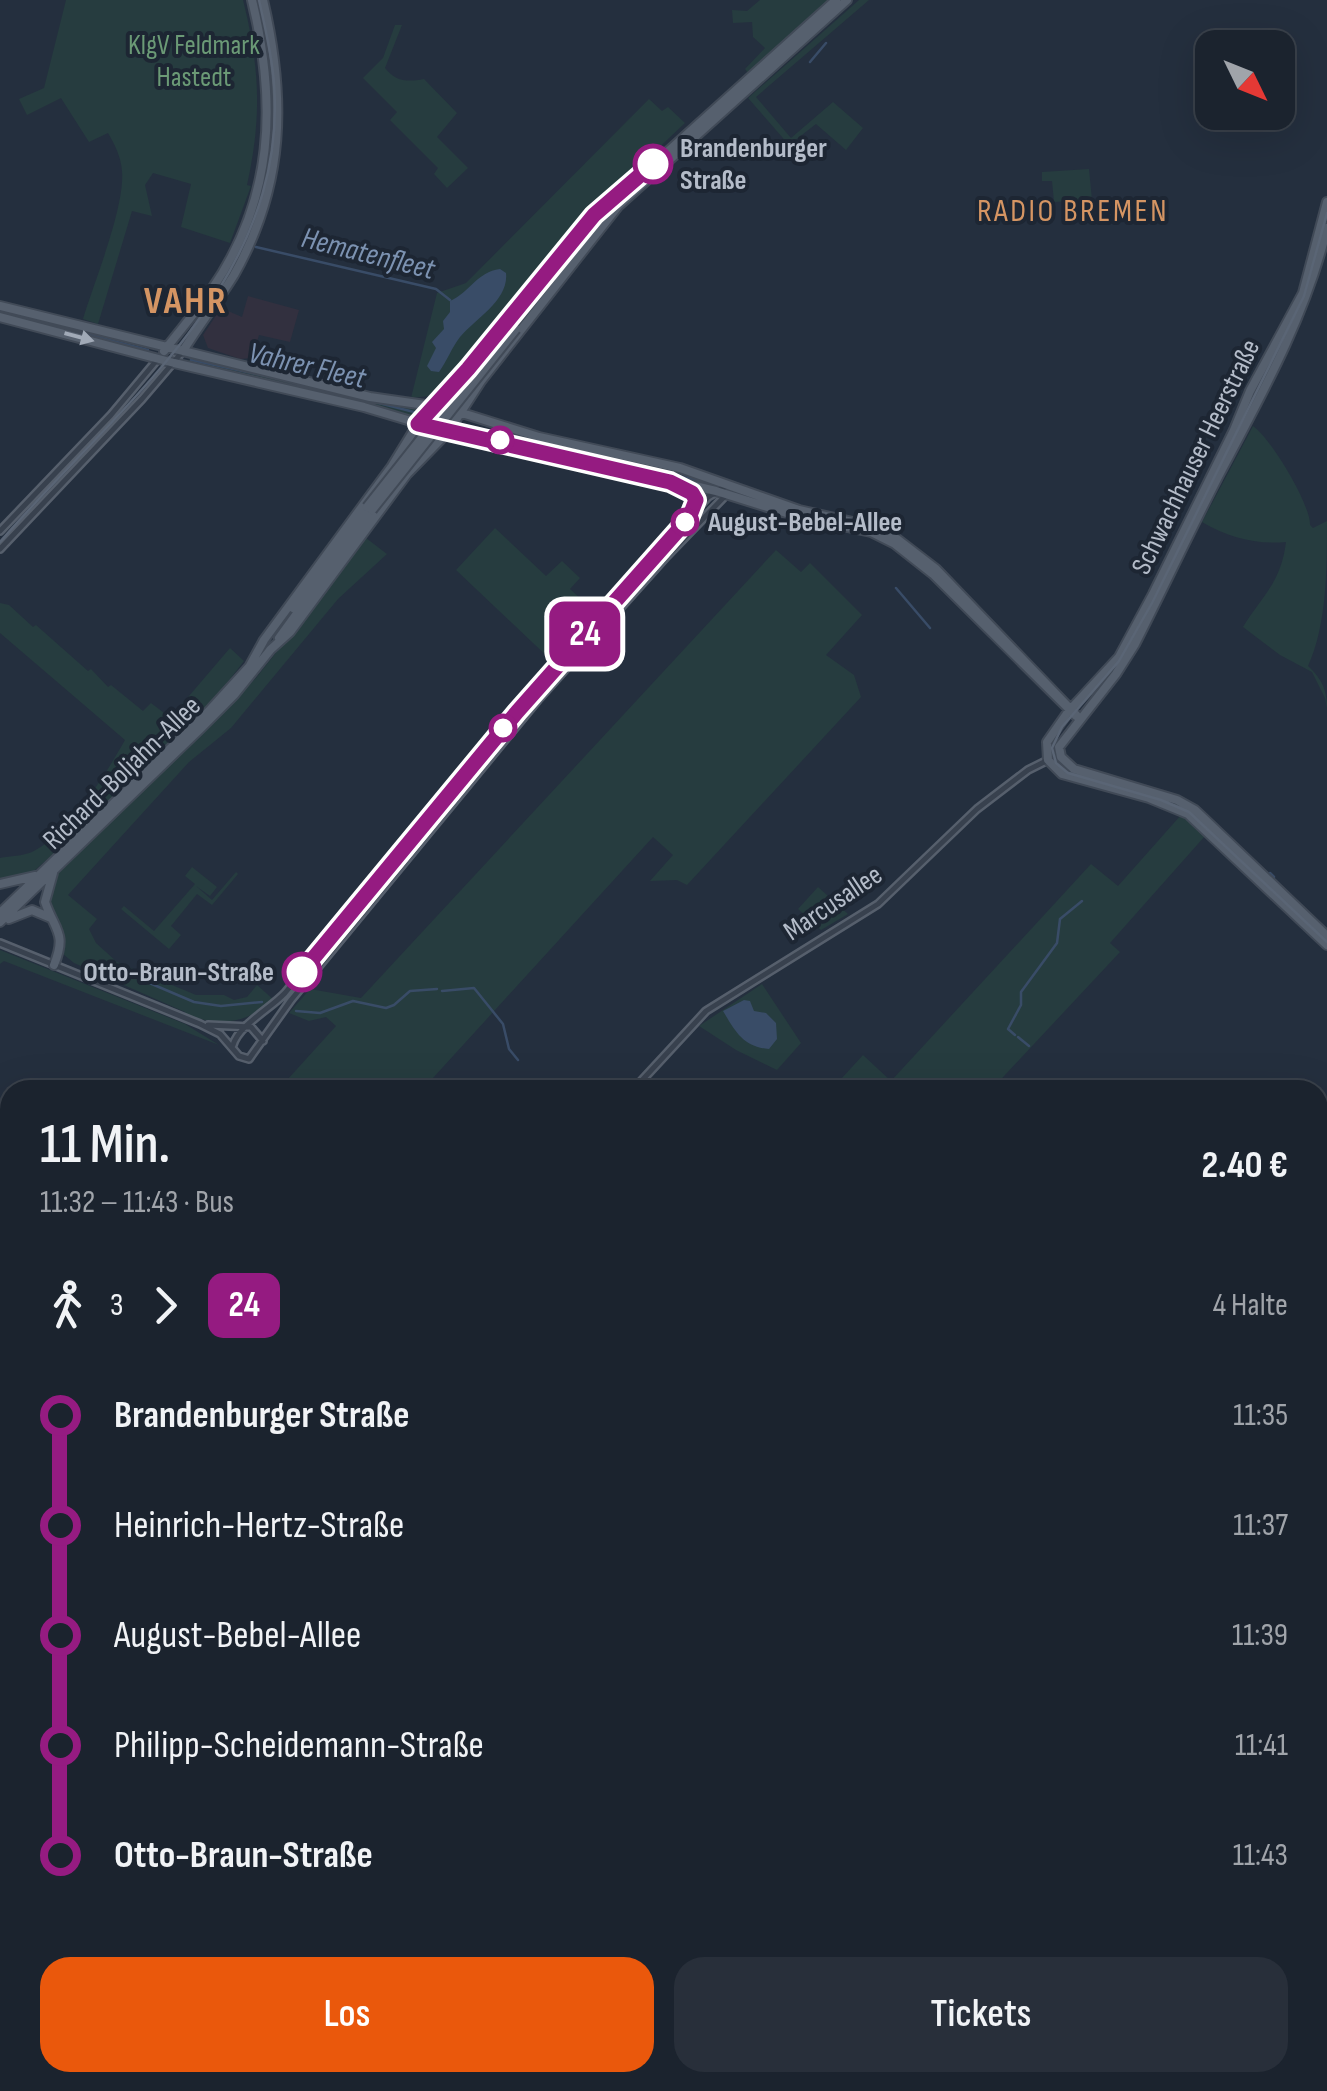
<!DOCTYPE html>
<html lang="de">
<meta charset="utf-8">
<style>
body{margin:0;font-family:"Sofia Sans Condensed",sans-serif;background:#282f3a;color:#f1f3f6;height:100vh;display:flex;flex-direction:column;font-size:38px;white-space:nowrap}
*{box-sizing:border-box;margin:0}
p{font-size:32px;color:#a0a4aa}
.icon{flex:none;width:55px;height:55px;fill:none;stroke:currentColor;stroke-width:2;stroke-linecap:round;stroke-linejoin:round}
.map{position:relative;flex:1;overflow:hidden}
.panel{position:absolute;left:0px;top:1080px;width:1328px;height:1012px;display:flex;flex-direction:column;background:#1b232e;border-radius:30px 30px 0 0;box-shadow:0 10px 40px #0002,0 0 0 2px #39404a}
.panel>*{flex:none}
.badge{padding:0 20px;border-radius:15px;font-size:35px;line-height:65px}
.needle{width:65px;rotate:133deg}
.fabs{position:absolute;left:1195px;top:30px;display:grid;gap:20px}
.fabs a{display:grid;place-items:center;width:100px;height:100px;border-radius:20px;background:#1b232e;box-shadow:0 10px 40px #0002,0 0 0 2px #39404a;font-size:50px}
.map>.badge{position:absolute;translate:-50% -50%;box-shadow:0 0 0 5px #fff}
.legs{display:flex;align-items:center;gap:15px;height:110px;padding:0 40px;font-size:32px}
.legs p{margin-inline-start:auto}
.overview{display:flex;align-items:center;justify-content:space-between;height:170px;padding:0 40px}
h1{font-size:55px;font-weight:600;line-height:75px}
.action{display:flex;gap:20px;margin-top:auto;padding:20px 40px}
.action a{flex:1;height:115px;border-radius:30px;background:#ea580c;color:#fff;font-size:40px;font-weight:600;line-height:115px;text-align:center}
.action a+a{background:#282f3a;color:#f1f3f6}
ul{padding:0 40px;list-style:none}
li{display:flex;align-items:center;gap:35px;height:110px;font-size:38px}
li i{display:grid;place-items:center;width:15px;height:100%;margin:0 12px;background:currentColor}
li i::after{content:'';width:25px;height:25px;margin:-12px;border:8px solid;border-radius:50%;background:#1b232e}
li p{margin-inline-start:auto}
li:first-child i{background:linear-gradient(#0000 50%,currentColor 0)}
li:last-child i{background:linear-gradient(currentColor 50%,#0000 0)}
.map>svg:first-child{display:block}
.medical{fill:#32303f}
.green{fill:#263c3f}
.water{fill:#394c67}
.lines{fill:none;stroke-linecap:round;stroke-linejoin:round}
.stream{stroke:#394c67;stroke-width:2.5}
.minor-casing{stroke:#565f6c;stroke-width:10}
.major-casing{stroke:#414a57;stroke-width:12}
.highway-casing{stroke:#434c59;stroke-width:15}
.minor{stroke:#38414e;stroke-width:5}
.major{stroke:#56606e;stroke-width:8}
.highway{stroke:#746855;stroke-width:10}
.tram{stroke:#5a6575;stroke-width:2.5}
.rail{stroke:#5a6575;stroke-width:2.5;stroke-dasharray:10 10;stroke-linecap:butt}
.major-bridge-casing{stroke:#414a57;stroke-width:12;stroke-linecap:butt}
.major-bridge{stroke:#56606e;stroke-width:8}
.oneway{fill:#a1aab7}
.line-1-casing{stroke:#fff;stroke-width:22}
.line-1{stroke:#951b81;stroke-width:15}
.stop-1-dot{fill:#fff;stroke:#951b81;stroke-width:5}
.labels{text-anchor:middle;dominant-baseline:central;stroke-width:8;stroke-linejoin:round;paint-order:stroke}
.park-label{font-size:28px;fill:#6b9a76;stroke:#1d2633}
.stop-label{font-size:28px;font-weight:bold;fill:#b4bcc9;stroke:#1d2633;text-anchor:start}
.street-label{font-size:28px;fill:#b4bcc9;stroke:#1d2633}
.water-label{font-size:30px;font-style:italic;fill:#7c92b1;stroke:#1d2633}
.quarter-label{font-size:32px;letter-spacing:2.5px;fill:#d59563;stroke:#1d2633}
.district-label{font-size:38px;font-weight:bold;letter-spacing:2.5px;fill:#d59563;stroke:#1d2633}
</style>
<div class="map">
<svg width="1327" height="2091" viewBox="0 0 1327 2091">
<rect width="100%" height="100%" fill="#242f3e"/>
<path class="medical" d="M248 296 299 310 290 342 259 335 252 358 240 359 208 348 203 335 221 308 242 317Z"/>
<path class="green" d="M66 0H243C260 68 262 117 247 185L251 186 230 243 181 227 191 184 153 173 145 185 152 216 132 211 98 324 83 319C94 282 125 208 122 171 121 157 115 145 108 133L89 142 61 98 27 115 19 99 44 88Z
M760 0H829L748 73 745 69 765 48 753 37 752 22 733 23 732 10 747 11Z
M859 0H869L756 97 791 138 833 102 863 128 846 150 816 124 789 145 748 98Z
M395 25H402L385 68C396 82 408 82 424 79L457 113 437 137 468 168 447 188 434 174 438 168 390 120 397 112 363 78 383 58Z
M649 99 662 111 668 107 685 123 580 222 447 385 430 396 411 398 437 293 466 283Z
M1089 169 1092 200 1054 202 1052 181H1042V172Z
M192 356 402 406 418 408 411 417 187 363Z
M1253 426C1270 437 1311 505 1310 525L1313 528 1327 521C1327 569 1327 625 1308 666 1322 679 1327 690 1327 709L1325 698 1312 672 1280 655 1243 627C1262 596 1281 583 1286 542 1257 545 1227 537 1202 522Z
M495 528 546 576 562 561 580 578 570 589 596 613 552 661 456 570Z
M366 538 387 554 338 599 231 728 189 762 68 895 97 919 89 929 96 943 117 962 196 995H224L234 1000 247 997 257 985 274 1000C244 1025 221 1026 185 1015V1012L74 963 63 954V929L47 901 56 876 256 678Z
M776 550 801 572 810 563 862 615 826 655 854 675 861 697 687 885 677 880 650 881 673 855 653 837 422 1090H278L336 1026 326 1017 309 1021 289 1013 310 989 361 998Z
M0 603 9 605 33 627 36 625 88 671 91 669 108 687 111 685 143 711 151 703 168 716 177 710 230 648 244 661 210 705 111 802 34 871 0 882V858C10 856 23 856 32 852 68 835 106 774 125 740L0 633Z
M1181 815 1205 836 1110 943 1120 952 991 1090H831L863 1055 891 1081 1091 864 1118 886Z
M192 867 217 887 210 896 196 886 212 900 236 872 238 874 212 905 197 894 171 926 181 935 169 949 121 909 124 906 154 931 195 884 185 876Z
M818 887 848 914 821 930 798 909Z
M0 950 185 1024 219 1045 4 961 0 964Z
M762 984 801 1043 777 1070 736 1050 699 1026Z
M1318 2063 1327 2066V2091H892L913 2082H1270L1271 2086 1282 2083 1318 2082Z"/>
<path class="water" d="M500 269 506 273C509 300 476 318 460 337 452 347 447 361 439 372L431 371 427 366 436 348 432 342 444 329 443 321 450 312V301C470 292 477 272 500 269Z
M744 1000 750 1001 754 1011 766 1013 776 1023 777 1039 769 1049C743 1047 735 1031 723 1011Z"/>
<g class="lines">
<path class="stream" d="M810 62 826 43
M256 247 436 289 450 300
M2 312 148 350
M191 360 307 385
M359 398 414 412
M463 426 518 439
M525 440 635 466
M647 469 696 480
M896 588 930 628
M1270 873 1274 877
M112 967 194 1002 221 1006 262 1002
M442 991 474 988 503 1024 509 1049 518 1060
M296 1011 320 1013 353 1001 386 1008 394 1005 410 991 437 989
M1015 1035 1008 1029 1021 1005V992L1057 943 1060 919 1082 901
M1018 1037 1029 1046
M0 1425H10
M0 1623 10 1594
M0 1781 10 1785
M0 2038 10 2032
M1109 2082 1111 2091
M1162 2082 1165 2091
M888 2091 908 2082"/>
<g class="minor-casing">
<path id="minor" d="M674 484 692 493 696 500 692 511
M0 531 111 415 157 360
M0 549 142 399 183 351
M0 943 200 1024 220 1034 239 1056 249 1059 291 1000 538 700 667 556 727 494
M208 1025 251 1027 263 1041
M233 1045C239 1025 270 1009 285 993L526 701 708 497 726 486
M633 1090 706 1011 878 904 977 809 1028 770 1048 760"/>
</g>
<g class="major-casing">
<path id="major" d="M613 201 836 0
M1327 202 1303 293 1250 391 1234 430 1153 594 1119 657 1068 712 1047 742 1048 760 1062 774 1149 798 1188 814 1327 945
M616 208 847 0
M1327 228C1306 315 1262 394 1220 473 1191 529 1164 587 1135 644L1116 674 1059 747 1061 757 1074 769 1177 800 1195 810 1327 936
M558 277 600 225
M0 306 370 397 446 408 539 437 680 468 799 510 875 527 897 539 936 569 1079 718
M0 317 174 363 364 407 448 432 494 439 716 491 799 517 871 532 895 544 933 574 1076 716
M511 325 591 227
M164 351C180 330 197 311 212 289 274 199 277 103 252 0
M183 351C199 325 218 301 234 275 285 185 286 98 263 0
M293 608 367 507
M279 638 372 510
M270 650 290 632 407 474 448 432 481 381 619 205
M247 671 264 640 392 466 424 414 468 369 594 215 616 198
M53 873 45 902C55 931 67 933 54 965
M0 884 35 876
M0 913 209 711 249 667
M9 919 32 910 51 918
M0 922 201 728 234 695 271 649
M1318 1546 1327 1547
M1318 1554H1327
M617 2091 620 2082"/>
</g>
<g class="highway-casing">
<path id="highway" d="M0 1434H10
M0 1442 10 1443
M1318 1631 1327 1632
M1318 1639 1327 1641"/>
</g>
<use href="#minor" class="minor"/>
<use href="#major" class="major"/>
<use href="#highway" class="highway"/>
<path class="tram" d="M1327 213 1304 296 1152 603 1119 661 1062 727 1052 748 1056 763 1068 773 1161 800 1189 812 1327 942
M0 542C116 407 289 282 274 83 272 55 265 27 259 0
M1318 1526 1327 1517
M1318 1569 1327 1567"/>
<path class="rail" d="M1318 1167 1327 1159
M0 2029 10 2023"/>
<g class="major-bridge-casing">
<path id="major-bridge" d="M367 507 511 325
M372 510 516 329"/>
</g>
<use href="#major-bridge" class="major-bridge"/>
</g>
<defs><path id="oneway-solid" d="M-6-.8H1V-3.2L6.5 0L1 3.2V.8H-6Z" transform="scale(2.5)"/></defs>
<use class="oneway" href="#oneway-solid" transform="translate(79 337) rotate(15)"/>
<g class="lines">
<g class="line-1-casing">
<path id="line-1" d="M302 972 517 712 689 518 696 500 692 493 670 482 418 424 468 369 594 215 653 164"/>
</g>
<use href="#line-1" class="line-1"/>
</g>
<g class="stop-1-dot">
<circle cx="653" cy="164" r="18"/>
<circle cx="500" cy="440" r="12"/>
<circle cx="685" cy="522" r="12"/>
<circle cx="503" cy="728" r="12"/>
<circle cx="302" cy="972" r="18"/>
</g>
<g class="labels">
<g class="park-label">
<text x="194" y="45">KlgV Feldmark<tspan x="194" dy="32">Hastedt</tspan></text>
</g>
<g class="stop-label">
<text x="680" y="148">Brandenburger<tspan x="680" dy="32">Straße</tspan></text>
<text x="708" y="522">August-Bebel-Allee</text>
<text x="274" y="972" text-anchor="end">Otto-Braun-Straße</text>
</g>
<g class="street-label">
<text transform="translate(1196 457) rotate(-64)">Schwachhauser Heerstraße</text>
<text transform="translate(122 773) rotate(-44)">Richard-Boljahn-Allee</text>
<text transform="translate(833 903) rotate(-34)">Marcusallee</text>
</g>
<g class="water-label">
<text transform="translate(368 254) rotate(14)">Hematenfleet</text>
<text transform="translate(307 366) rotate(13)">Vahrer Fleet</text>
</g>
<g class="quarter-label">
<text x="1073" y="211">RADIO BREMEN</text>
</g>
<g class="district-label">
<text x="186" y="301">VAHR</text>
</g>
</g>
</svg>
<div class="fabs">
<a><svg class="needle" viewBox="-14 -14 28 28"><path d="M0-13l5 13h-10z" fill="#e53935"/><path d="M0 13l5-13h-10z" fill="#a0a4aa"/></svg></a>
</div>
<b class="badge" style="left:585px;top:634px;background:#951b81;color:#fff">24</b>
<section class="panel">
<div class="overview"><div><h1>11 Min.</h1><p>11:32 – 11:43 · Bus</p></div><b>2.40 €</b></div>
<div class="legs"><svg class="icon" aria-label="walk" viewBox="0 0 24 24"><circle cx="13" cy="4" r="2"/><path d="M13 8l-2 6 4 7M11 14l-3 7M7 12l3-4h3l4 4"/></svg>3<svg class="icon" aria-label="forward" viewBox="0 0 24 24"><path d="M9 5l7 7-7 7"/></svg><b class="badge" style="background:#951b81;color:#fff">24</b><p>4 Halte</p></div>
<ul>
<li><i style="color:#951b81"></i><b>Brandenburger Straße</b><p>11:35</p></li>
<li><i style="color:#951b81"></i><span>Heinrich-Hertz-Straße</span><p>11:37</p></li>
<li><i style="color:#951b81"></i><span>August-Bebel-Allee</span><p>11:39</p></li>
<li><i style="color:#951b81"></i><span>Philipp-Scheidemann-Straße</span><p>11:41</p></li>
<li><i style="color:#951b81"></i><b>Otto-Braun-Straße</b><p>11:43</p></li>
</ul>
<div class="action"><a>Los</a><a>Tickets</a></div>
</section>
</div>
